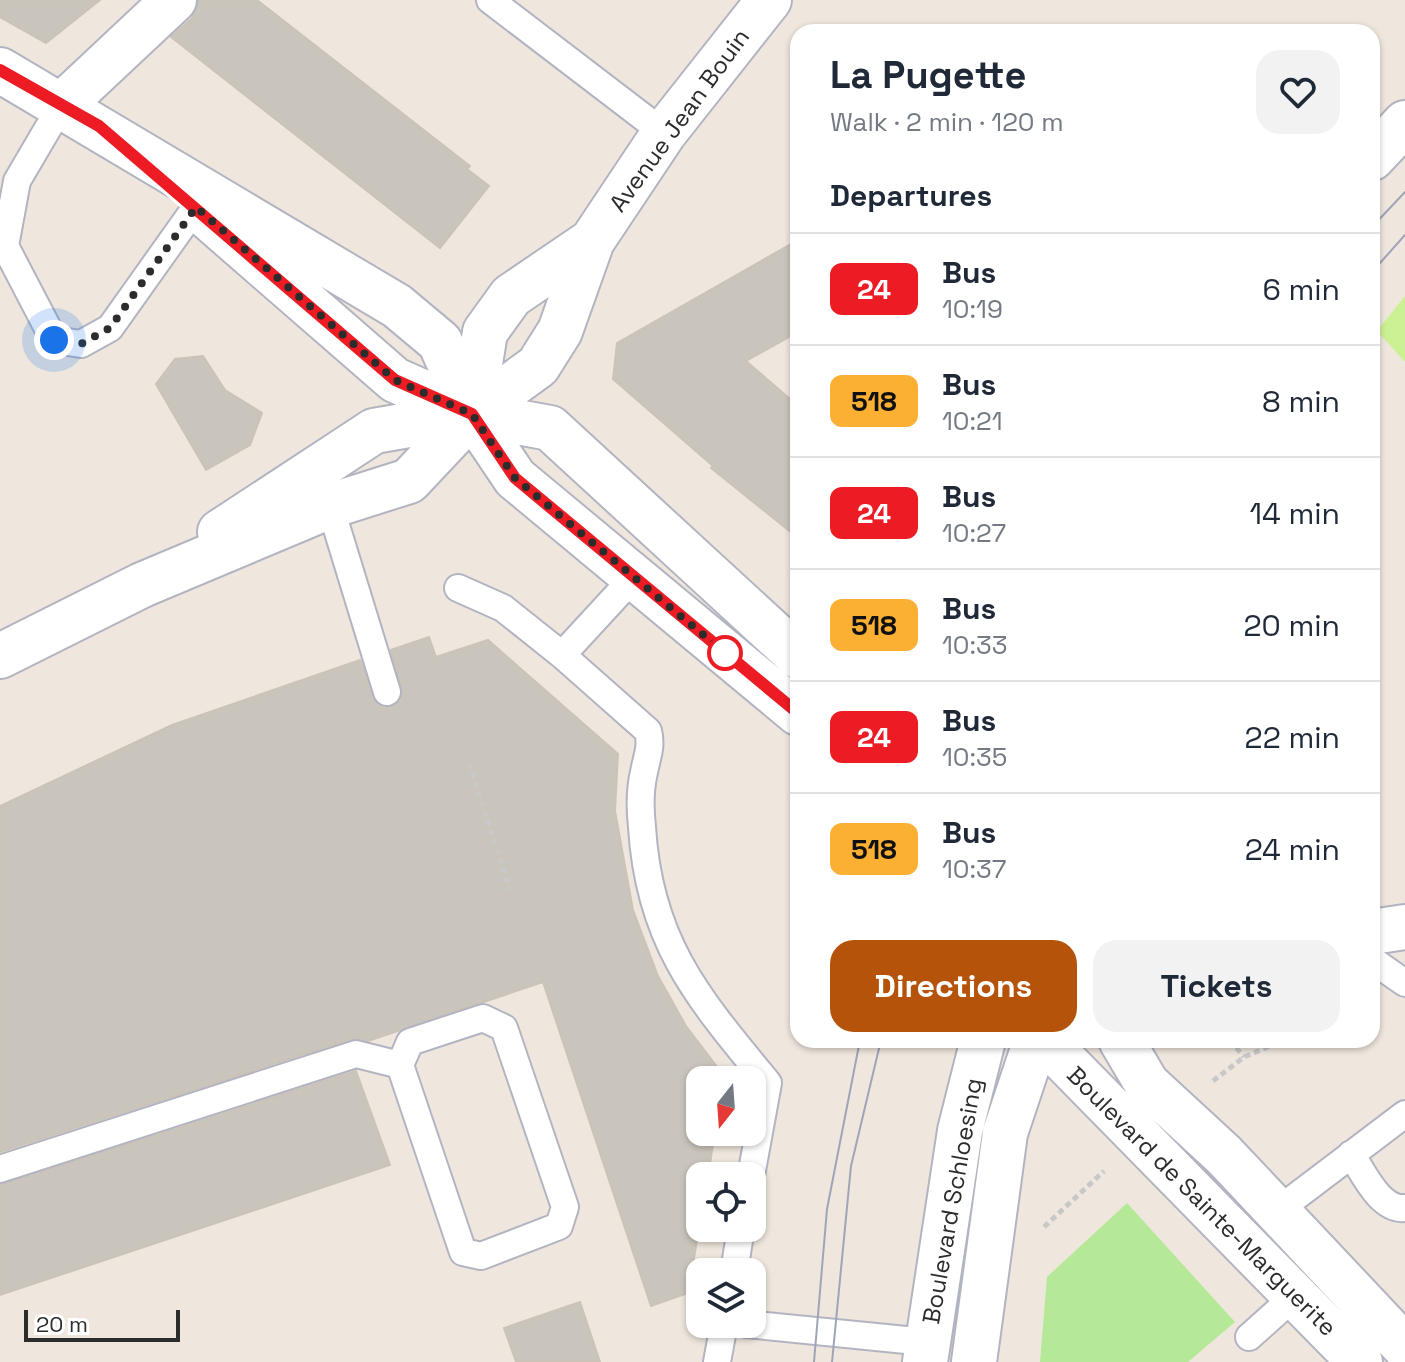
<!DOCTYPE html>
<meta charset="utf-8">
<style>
body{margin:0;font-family:"Space Grotesk",sans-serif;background:#f2f2f3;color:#1f2937;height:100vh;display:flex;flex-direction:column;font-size:30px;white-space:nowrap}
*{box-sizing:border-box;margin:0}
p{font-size:26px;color:#747a83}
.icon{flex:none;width:44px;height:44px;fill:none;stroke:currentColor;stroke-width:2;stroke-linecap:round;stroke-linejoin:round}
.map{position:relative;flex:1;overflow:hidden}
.drawer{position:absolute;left:790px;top:24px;width:590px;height:1024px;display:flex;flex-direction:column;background:#fff;border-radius:24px;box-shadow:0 2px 6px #0004}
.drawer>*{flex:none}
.badge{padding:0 16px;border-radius:12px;font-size:28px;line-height:52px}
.needle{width:52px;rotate:197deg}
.fabs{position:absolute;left:686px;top:1066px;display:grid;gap:16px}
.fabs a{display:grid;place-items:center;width:80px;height:80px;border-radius:16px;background:#fff;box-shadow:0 2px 6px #0004;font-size:40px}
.scale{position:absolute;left:24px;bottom:20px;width:156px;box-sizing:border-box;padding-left:8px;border:4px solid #2c2c2c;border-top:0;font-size:22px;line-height:28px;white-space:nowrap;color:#2c2c2c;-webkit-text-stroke:6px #fff;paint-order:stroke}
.you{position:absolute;width:40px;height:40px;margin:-20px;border:6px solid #fff;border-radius:50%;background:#1a73e8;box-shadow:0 0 0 12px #1a73e833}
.map>.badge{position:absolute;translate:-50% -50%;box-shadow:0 0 0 4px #fff}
h2{padding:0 40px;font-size:30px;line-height:72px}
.round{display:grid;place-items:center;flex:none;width:84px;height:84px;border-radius:24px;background:#f2f2f3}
.summary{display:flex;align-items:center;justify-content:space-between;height:136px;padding:0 40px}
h1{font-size:38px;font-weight:700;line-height:60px}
.primary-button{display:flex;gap:16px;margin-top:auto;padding:16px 40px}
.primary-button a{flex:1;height:92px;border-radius:24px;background:#b45309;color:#fff;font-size:32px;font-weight:700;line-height:92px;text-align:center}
.primary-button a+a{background:#f2f2f3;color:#1f2937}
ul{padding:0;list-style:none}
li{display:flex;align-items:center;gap:24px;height:112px;padding:0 40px;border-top:2px solid #e0e1e3}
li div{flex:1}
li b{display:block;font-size:30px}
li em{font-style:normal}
li .badge{min-width:88px;font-weight:700;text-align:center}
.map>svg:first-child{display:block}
.green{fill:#b5e997}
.pitch{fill:#cbf192}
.building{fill:#cac5bc;stroke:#cbc3b7;stroke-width:2}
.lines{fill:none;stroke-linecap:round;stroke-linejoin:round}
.lane-casing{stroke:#b2b5c1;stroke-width:30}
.street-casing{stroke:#b2b5c1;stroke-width:48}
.secondary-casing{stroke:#b2b5c1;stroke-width:48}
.path{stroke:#c8c8c8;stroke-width:5;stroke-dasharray:6 4;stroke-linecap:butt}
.lane{stroke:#fff;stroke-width:26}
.street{stroke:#fff;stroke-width:44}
.secondary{stroke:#fff;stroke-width:44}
.tram{stroke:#a0a4b8;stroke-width:2}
.line-casing{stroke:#fff;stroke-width:18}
.line{stroke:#ec1b24;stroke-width:12}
.walk{stroke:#2c2c2c;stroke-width:8;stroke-dasharray:0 14.4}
.stop-dot{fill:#fff;stroke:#ec1b24;stroke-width:4}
.labels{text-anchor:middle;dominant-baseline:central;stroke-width:7;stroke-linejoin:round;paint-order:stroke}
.street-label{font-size:24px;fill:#2c2c2c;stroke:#fff}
</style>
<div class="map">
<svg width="1405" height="1362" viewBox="0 0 1405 1362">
<rect width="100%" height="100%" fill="#efe7de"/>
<path class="green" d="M1127 1203 1235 1322 1188 1362H1040L1047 1277Z"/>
<path class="pitch" d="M1405 296V362L1377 331Z"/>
<path class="building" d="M0 0H100L46 43 0 17Z
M198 0H257L470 166 467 169 489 186 440 248 171 37 192 18Z
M798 240V332L746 361 798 406V538L711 468 713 466 613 379 617 343Z
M203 356 225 390 262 413 250 445 206 470 156 384 175 359Z
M429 637 436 657 488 640 618 754 615 811 633 910 658 976 686 1026 724 1076 723 1080H700V1132H715L708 1176H700V1223L688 1293 651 1306 543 982 368 1041 351 1039 0 1152V806L172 725 360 660 376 703 392 707 403 695 391 650Z
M356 1071 390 1165 0 1295V1185Z
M580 1302 600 1362H516L504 1328Z"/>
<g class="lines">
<g class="lane-casing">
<path id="lane" d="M490 0 664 133
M5 246 54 340 81 344 110 328 196 207
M0 250 5 246 17 181 61 106
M330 506 387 692
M633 578 562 655 648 731C652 747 647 756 644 772 640 789 640 809 642 827 649 942 698 998 768 1083L751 1176
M458 588 503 608 562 655
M1372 960 1405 983
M483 1018 504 1028 565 1207 559 1226 481 1256 463 1252 400 1065 410 1042Z
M1351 1154C1363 1172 1380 1211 1405 1208
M0 1169 356 1054 400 1065
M1277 1211 1405 1114
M734 1272 741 1228
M746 1324 926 1342
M1249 1337 1296 1295
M717 1362 724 1324"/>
</g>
<g class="street-casing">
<path id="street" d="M61 106 174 0
M1372 158 1405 123"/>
</g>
<g class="secondary-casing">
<path id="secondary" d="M0 70 397 306 440 342 472 414 515 478 798 713
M202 212 395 380 472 414 550 428 798 656
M472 414 485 332 511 296 592 241
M220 532 374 431 472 414
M0 656 142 585 330 506 409 481 472 414 538 366 560 331 592 241 664 133 769 0
M1372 932 1405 927
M1044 1040 1360 1362
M1121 1040 1147 1084 1224 1155 1405 1347
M925 1362 960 1131 983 1040
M974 1362 1005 1133 1036 1040"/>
</g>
<path class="path" d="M469 763 510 890
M1230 1040 1244 1057
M1213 1081 1244 1057 1284 1040
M1044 1227 1104 1171"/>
<use href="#lane" class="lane"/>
<use href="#street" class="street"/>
<use href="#secondary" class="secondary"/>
<path class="tram" d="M1372 227 1405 192
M1372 272 1405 235
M814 1362 827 1209 860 1040
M832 1362 851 1166 881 1040"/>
</g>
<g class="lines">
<g class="line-casing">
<path id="line" d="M0 70 99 126 395 380 472 414 515 478 798 713"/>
</g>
<use href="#line" class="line"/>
<path class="walk" d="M54 340 81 344 110 328 196 207 395 380 472 414 515 478 725 653"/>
</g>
<circle class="stop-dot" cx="725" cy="653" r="16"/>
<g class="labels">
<g class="street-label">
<text transform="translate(679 120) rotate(-54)">Avenue Jean Bouin</text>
<text transform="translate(952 1201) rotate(-80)">Boulevard Schloesing</text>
<text transform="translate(1202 1201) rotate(45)">Boulevard de Sainte-Marguerite</text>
</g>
</g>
</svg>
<div class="fabs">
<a><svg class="needle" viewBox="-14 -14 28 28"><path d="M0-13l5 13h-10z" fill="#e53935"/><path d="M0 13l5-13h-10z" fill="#747a83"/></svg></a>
<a><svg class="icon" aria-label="locate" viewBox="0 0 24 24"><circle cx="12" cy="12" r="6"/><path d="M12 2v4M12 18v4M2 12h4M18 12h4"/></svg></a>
<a><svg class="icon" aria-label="layers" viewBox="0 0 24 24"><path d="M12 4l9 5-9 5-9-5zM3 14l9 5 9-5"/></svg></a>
</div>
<div class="scale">20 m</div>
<div class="you" style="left:54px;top:340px"></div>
<section class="drawer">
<div class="summary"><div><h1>La Pugette</h1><p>Walk · 2 min · 120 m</p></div><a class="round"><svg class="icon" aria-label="heart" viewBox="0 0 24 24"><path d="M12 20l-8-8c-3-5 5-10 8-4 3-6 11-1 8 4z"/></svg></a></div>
<h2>Departures</h2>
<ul>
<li><span class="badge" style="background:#ec1b24;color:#fff">24</span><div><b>Bus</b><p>10:19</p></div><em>6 min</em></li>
<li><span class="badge" style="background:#fcb033;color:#111">518</span><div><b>Bus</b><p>10:21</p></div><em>8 min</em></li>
<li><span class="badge" style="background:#ec1b24;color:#fff">24</span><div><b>Bus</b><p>10:27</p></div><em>14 min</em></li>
<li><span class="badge" style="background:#fcb033;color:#111">518</span><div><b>Bus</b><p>10:33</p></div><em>20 min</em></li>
<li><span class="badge" style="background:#ec1b24;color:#fff">24</span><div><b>Bus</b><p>10:35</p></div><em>22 min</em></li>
<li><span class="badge" style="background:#fcb033;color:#111">518</span><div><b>Bus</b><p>10:37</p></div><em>24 min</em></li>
</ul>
<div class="primary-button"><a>Directions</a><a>Tickets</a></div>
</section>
</div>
